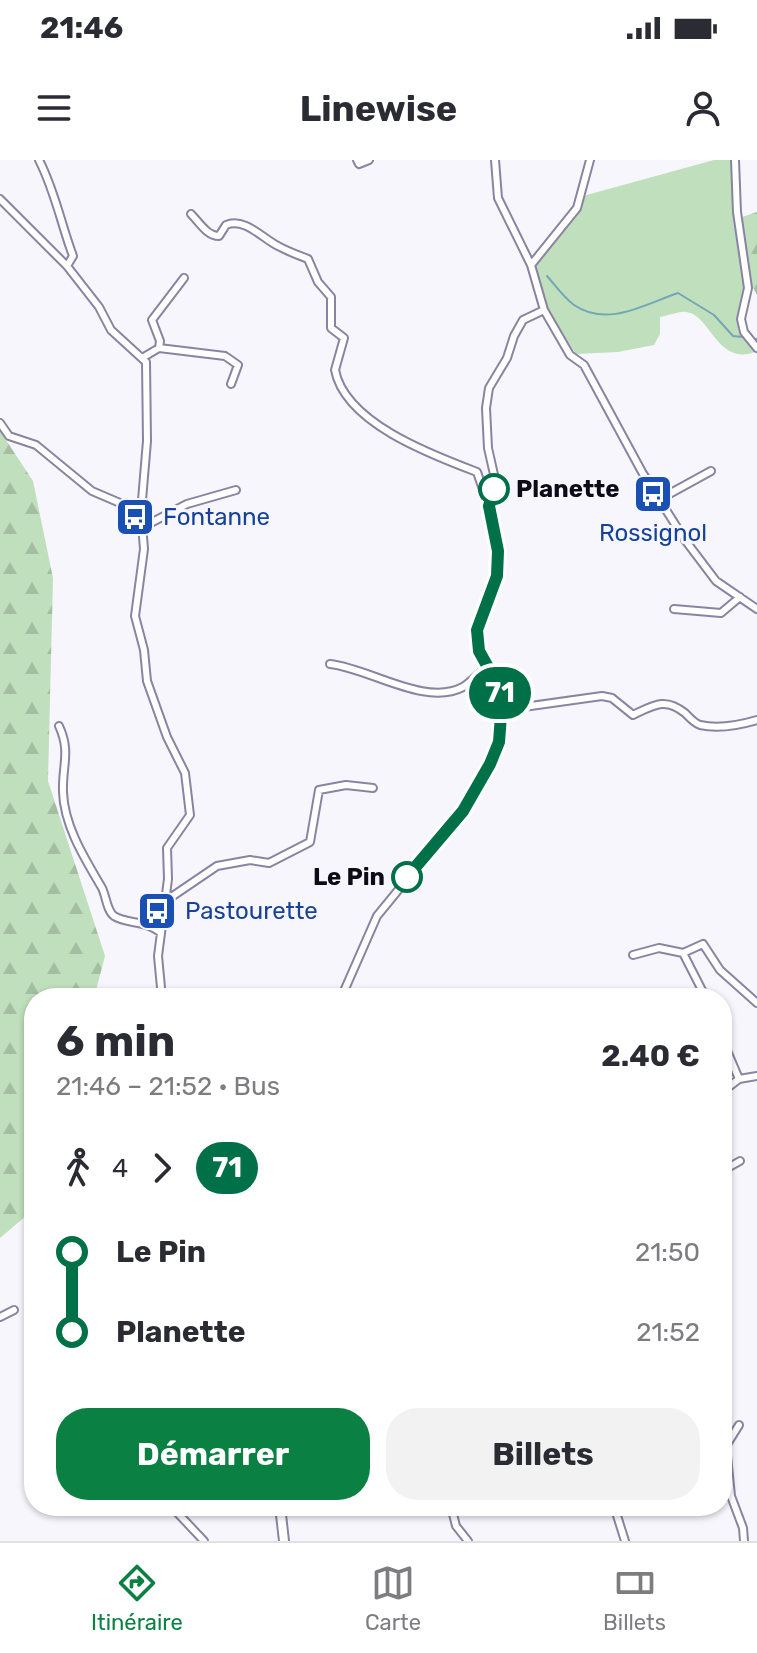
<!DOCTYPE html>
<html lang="fr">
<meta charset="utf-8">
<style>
body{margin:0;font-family:Rubik,sans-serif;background:#f2f2f3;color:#2b2b33;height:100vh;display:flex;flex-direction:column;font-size:30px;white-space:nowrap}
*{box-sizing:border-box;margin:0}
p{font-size:26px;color:#7c7c81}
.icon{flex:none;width:44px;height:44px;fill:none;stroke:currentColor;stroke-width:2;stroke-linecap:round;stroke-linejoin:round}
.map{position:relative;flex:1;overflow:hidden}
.panel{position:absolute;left:24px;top:828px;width:708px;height:528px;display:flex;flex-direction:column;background:#fff;border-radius:32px;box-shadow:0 2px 6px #0004}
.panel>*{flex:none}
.badge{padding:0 16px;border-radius:26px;font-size:28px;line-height:52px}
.map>.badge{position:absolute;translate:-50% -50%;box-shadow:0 0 0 4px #fff}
.legs{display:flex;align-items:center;gap:12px;height:88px;padding:0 32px;font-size:26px}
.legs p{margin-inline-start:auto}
.summary{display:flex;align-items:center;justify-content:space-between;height:136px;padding:0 32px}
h1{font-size:44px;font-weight:700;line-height:60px}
.action{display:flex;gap:16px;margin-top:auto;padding:16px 32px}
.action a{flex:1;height:92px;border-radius:32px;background:#0b8043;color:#fff;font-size:32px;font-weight:700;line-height:92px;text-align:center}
.action a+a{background:#f2f2f3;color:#2b2b33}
ul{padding:0 32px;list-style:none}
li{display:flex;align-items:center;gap:28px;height:80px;font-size:30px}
li i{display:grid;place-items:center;width:12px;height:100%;margin:0 10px;background:currentColor}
li i::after{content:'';width:20px;height:20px;margin:-10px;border:6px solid;border-radius:50%;background:#fff}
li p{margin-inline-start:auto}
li:first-child i{background:linear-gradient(#0000 50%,currentColor 0)}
li:last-child i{background:linear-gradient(currentColor 50%,#0000 0)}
.status{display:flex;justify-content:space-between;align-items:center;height:56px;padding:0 40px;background:#fff;direction:ltr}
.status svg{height:22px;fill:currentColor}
header{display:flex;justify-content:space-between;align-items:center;height:104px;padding:0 32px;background:#fff;font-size:36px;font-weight:700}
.dock{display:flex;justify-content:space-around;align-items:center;height:112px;border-top:2px solid #e1e1e2;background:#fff;font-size:22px;color:#7c7c81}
.dock a{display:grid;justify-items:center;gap:4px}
.dock .current{color:#0b8043}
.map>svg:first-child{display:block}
.green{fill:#c0dfbc}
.forest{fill:url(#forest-firs)}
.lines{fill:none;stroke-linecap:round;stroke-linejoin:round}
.stream{stroke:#74a7b6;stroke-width:2}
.minor-casing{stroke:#8a84a3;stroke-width:10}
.tertiary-casing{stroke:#8a84a3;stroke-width:12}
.minor{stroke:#fff;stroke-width:6}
.tertiary{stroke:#fff;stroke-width:8}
.line-1-casing{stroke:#fff;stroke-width:18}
.line-1{stroke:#007049;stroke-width:12}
.stop-1-dot{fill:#fff;stroke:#007049;stroke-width:4}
.labels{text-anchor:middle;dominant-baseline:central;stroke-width:6;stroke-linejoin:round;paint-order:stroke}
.stop-label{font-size:24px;font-weight:bold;fill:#0d0b16;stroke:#f7f6fd;text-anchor:start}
.transit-label{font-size:24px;fill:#164399;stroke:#f7f6fd;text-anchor:start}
</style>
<div class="status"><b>21:46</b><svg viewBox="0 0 49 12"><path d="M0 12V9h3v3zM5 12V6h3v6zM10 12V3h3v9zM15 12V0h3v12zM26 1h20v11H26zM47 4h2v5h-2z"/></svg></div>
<header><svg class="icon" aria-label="menu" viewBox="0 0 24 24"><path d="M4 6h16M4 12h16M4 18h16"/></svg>Linewise<svg class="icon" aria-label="person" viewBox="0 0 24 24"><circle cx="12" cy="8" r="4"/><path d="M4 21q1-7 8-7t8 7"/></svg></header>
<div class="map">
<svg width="757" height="1381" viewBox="0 0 757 1381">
<defs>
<pattern id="forest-firs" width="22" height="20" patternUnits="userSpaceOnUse" patternTransform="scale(2)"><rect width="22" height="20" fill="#c0dfbc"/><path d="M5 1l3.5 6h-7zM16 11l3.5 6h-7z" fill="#a4bea1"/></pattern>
</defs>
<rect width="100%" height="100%" fill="#f7f6fd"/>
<path class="green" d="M714 0H732L745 132 738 166 755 192C717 206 710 154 686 152 679 151 668 156 660 157V174L654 185 618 192 576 194 545 146 534 107 577 56 583 36Z"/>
<path class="forest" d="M757 52V135L750 122 742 57Z
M0 271 33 321 53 418 48 621 105 796 94 838H34V1049L0 1078Z"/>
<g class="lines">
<path class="stream" d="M547 116C555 125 564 138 574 145 608 168 645 144 678 133L714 155 733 176 743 177
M755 179H757"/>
<g class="minor-casing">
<path id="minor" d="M39 0C55 31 61 64 73 96L67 106
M357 0 359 4 369 0
M495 0 498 38 531 105 544 150 570 195 584 205 642 312 685 380 716 421 757 449
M735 0 737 52 748 128 741 159 744 172 757 188
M0 39 67 106 99 147 111 170 146 202 147 281 141 352 144 389 135 456 144 490 147 521 167 577 185 613 190 655 167 688 168 719 158 796 162 838
M191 54C199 62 207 76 219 76L226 65C245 57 263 79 278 86 287 91 298 95 308 99L318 122 331 137V168L344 178 335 210C345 263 432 295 477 312L488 344
M531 105 577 48 590 0
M159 188 160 181 152 160 184 118
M142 198 159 188 225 196 238 205 231 224
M0 263 9 276 36 285 92 331 141 352
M660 339 711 311
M141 368 187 344 236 330
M674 449 721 453 740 437
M330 504C369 508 425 547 463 527 471 522 479 513 487 507
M502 550 602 536 612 538 633 555C654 545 665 537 685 553 690 558 694 563 700 565 718 569 740 565 757 560
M59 566C71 592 62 605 63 632 64 666 85 699 102 728 106 736 107 751 114 756 126 764 144 760 160 772
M164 742 217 706 250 700 269 703 310 682 319 630 346 625 373 628
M683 793 703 784 720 810 757 843
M633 795 659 788 683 793 706 838
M341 838 377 756 463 651 490 604 499 582 502 542 499 527 478 485 477 470 497 416 498 391 489 346 495 319 488 288 486 248 489 228 507 198 514 176 523 160 544 150
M501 838 505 834 519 838
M722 879 739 919
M722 932 739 919 757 916
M722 1011 740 1001
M0 1157 14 1150
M722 1284 726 1286 731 1336 743 1368 744 1381
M726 1286 739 1265
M171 1346 204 1381
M451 1346 456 1366 468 1381
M614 1346 625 1381"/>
</g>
<g class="tertiary-casing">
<path id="tertiary" d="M280 1346 284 1381"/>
</g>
<use href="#minor" class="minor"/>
<use href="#tertiary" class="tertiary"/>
</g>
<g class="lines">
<g class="line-1-casing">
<path id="line-1" d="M407 717 463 651 490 604 499 582 502 542 499 527 479 491 477 470 497 416 498 391 489 346 494 329"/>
</g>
<use href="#line-1" class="line-1"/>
</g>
<defs>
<g id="bus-square" transform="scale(2)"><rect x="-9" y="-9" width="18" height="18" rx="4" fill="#1a4fb4" stroke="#f7f6fd"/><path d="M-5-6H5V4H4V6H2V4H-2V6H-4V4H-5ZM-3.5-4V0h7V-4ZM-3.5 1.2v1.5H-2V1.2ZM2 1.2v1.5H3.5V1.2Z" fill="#fff"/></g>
</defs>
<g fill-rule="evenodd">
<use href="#bus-square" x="653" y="334"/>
<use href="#bus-square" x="135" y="357"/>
<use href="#bus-square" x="157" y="751"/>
</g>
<g class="stop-1-dot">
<circle cx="494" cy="329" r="14"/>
<circle cx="407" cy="717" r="14"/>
</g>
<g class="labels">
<g class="stop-label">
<text x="516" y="329">Planette</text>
<text x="385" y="717" text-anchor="end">Le Pin</text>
</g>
<g class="transit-label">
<text x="163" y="357">Fontanne</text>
<text x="653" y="373" text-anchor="middle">Rossignol</text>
<text x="185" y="751">Pastourette</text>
</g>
</g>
</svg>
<b class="badge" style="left:500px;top:533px;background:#007049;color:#fff">71</b>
<section class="panel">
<div class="summary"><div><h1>6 min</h1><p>21:46 – 21:52 · Bus</p></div><b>2.40 €</b></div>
<div class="legs"><svg class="icon" aria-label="walk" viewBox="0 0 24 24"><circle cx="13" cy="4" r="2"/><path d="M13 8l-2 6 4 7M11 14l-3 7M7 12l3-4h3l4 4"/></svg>4<svg class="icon" aria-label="forward" viewBox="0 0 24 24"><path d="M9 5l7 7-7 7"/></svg><b class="badge" style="background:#007049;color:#fff">71</b></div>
<ul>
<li><i style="color:#007049"></i><b>Le Pin</b><p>21:50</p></li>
<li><i style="color:#007049"></i><b>Planette</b><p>21:52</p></li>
</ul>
<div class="action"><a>Démarrer</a><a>Billets</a></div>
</section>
</div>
<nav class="dock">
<a class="current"><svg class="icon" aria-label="directions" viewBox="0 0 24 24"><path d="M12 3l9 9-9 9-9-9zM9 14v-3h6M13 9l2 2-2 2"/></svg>Itinéraire</a>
<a><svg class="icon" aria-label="map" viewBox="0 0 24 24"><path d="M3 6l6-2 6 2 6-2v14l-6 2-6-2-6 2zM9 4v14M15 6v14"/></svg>Carte</a>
<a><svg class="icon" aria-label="tickets" viewBox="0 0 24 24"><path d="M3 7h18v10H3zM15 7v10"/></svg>Billets</a>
</nav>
